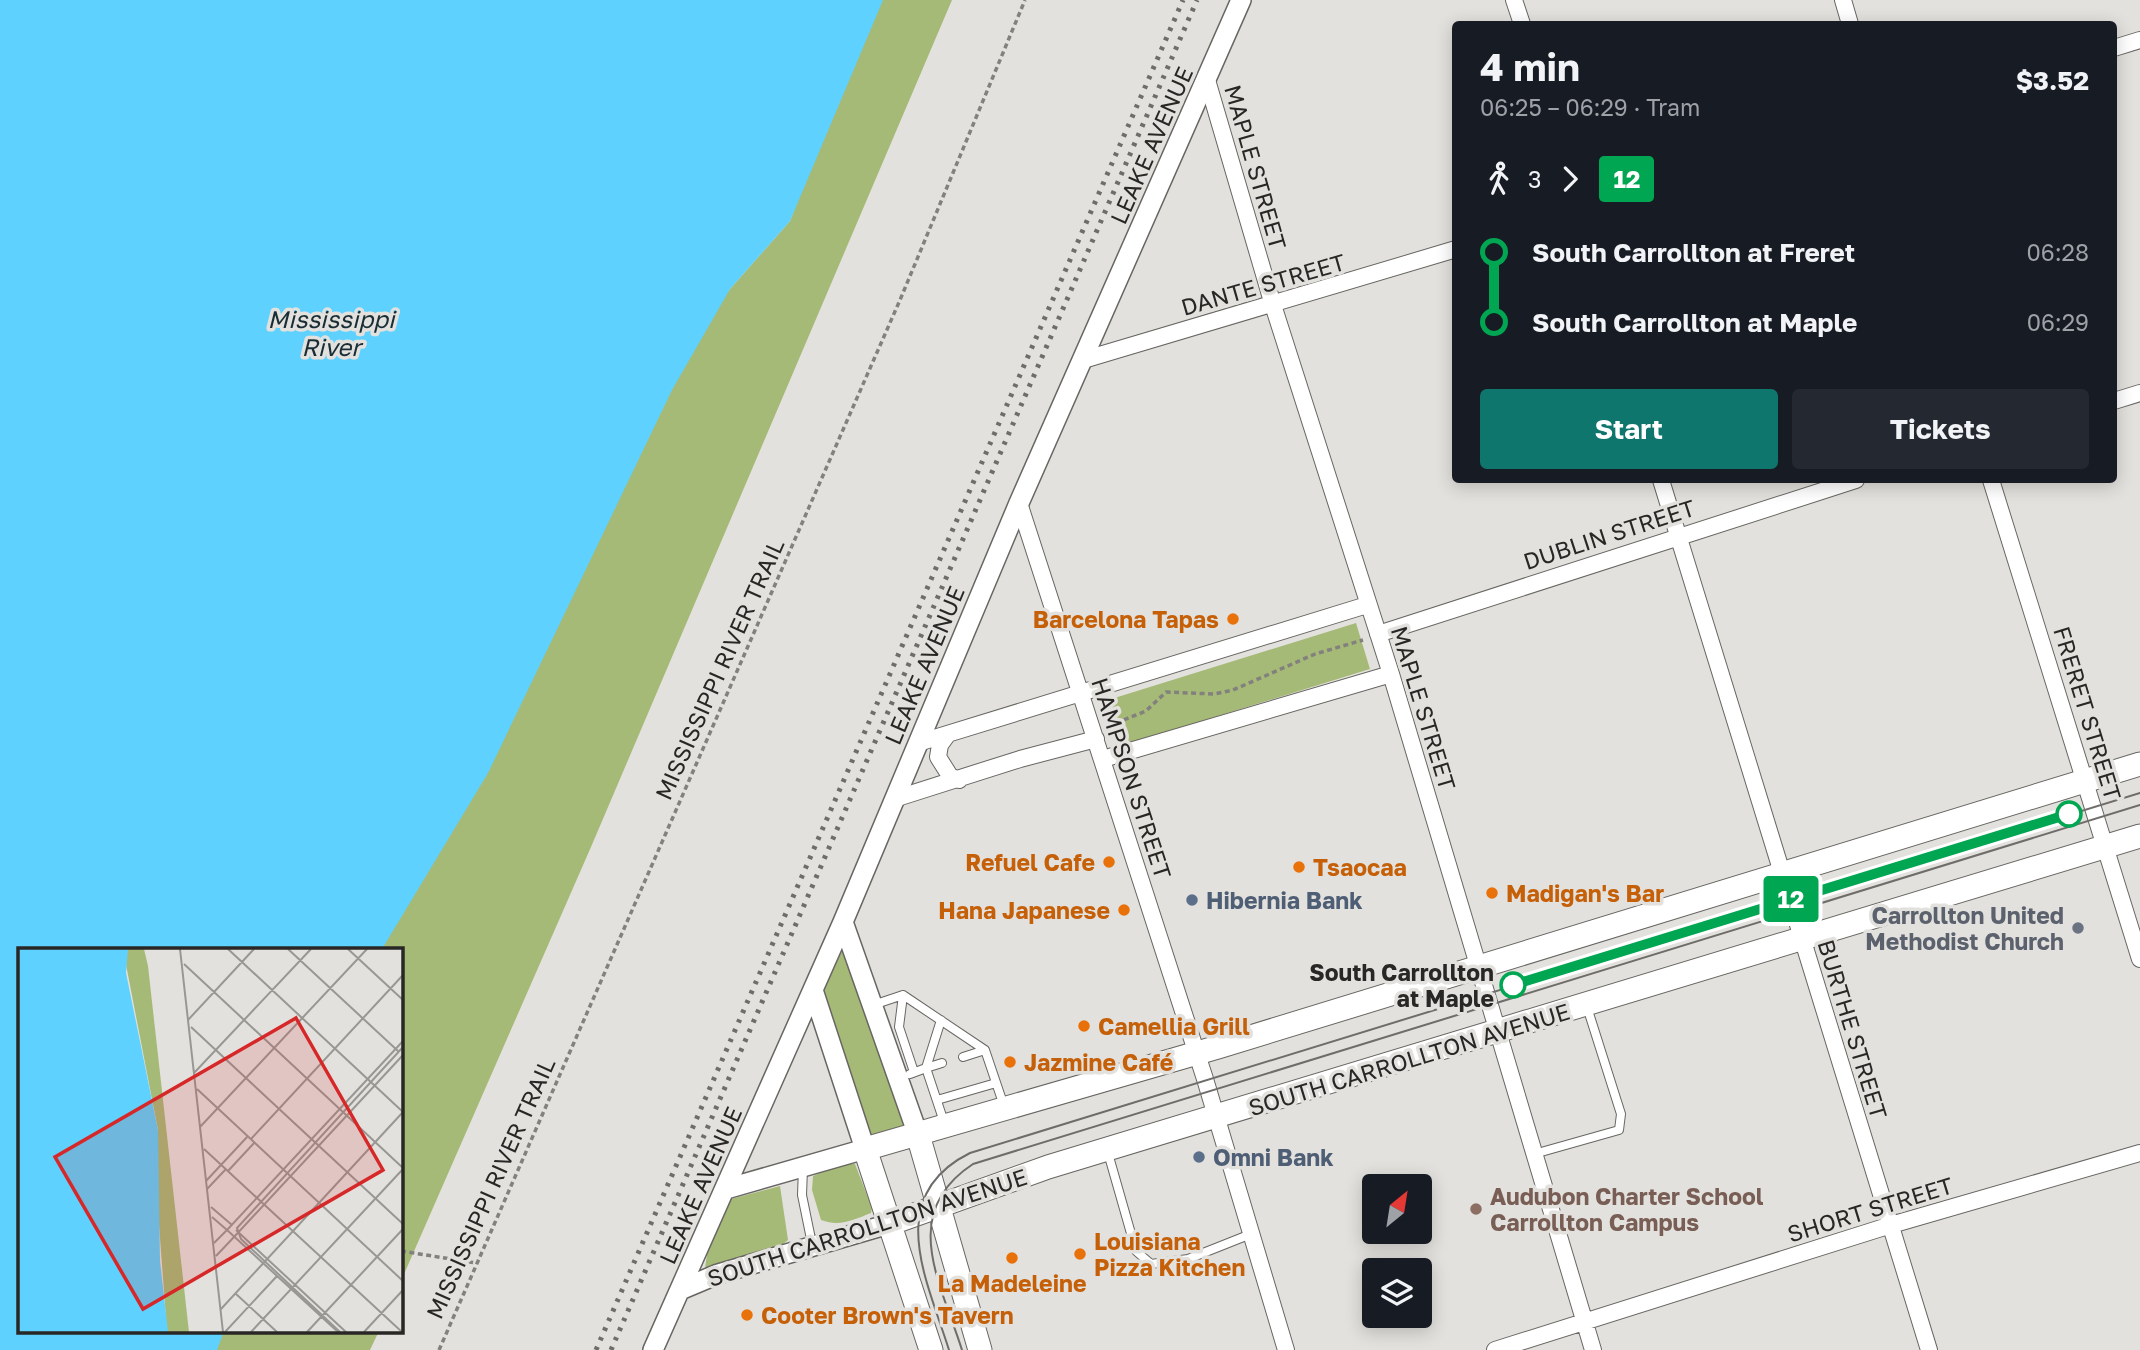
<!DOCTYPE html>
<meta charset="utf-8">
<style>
body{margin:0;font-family:"Golos Text",sans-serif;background:#242831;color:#f1f3f6;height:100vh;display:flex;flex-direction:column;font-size:26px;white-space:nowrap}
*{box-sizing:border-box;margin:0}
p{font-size:23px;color:#9ea1a6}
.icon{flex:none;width:38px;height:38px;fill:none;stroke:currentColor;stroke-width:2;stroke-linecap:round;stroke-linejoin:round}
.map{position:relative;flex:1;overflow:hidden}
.sheet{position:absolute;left:1452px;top:21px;width:665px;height:462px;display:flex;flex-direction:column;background:#171b24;border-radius:7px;box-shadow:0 4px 18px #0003}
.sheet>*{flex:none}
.badge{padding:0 14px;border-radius:5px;font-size:24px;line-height:46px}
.needle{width:46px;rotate:30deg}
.buttons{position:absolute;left:1362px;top:1174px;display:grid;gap:14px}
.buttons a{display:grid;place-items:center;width:70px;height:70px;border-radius:7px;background:#171b24;box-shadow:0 4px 18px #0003;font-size:35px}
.map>.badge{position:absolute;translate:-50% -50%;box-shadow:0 0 0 4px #fff}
.legs{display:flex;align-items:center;gap:10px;height:77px;padding:0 28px;font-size:23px}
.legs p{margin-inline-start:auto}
.headline{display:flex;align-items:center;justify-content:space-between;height:119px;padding:0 28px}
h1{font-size:38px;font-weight:700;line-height:52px}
.cta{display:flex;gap:14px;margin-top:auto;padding:14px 28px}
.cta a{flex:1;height:80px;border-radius:7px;background:#0f766e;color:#fff;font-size:28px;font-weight:700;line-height:80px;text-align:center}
.cta a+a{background:#242831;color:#f1f3f6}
ul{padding:0 28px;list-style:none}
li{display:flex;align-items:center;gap:24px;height:70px;font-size:26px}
li i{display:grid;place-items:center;width:10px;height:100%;margin:0 9px;background:currentColor}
li i::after{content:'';width:18px;height:18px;margin:-9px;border:5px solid;border-radius:50%;background:#171b24}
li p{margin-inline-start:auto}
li:first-child i{background:linear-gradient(#0000 50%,currentColor 0)}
li:last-child i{background:linear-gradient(currentColor 50%,#0000 0)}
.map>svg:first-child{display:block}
.green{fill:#a6ba77}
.water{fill:#5ed1fe}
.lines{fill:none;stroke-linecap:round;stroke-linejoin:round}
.service-casing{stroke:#686662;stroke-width:10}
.minor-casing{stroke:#686662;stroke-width:18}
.tertiary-casing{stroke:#686662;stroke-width:22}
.secondary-casing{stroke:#686662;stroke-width:25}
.path{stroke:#83817e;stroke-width:3.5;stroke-dasharray:5 3.5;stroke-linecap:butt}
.service{stroke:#fff;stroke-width:8}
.minor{stroke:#fff;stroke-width:16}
.tertiary{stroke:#fff;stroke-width:19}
.secondary{stroke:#fff;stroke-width:23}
.tram{stroke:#6e6d6a;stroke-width:2}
.rail{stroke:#6e6d6a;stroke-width:5;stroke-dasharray:3.5 7;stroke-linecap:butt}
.line-1-casing{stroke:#fff;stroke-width:16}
.line-1{stroke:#00a651;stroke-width:10}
.food-dot{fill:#e8710a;stroke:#e3e1dd;stroke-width:2.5}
.stop-1-dot{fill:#fff;stroke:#00a651;stroke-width:3.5}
.service-dot{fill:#5c6f8a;stroke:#e3e1dd;stroke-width:2.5}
.worship-dot{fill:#6b7280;stroke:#e3e1dd;stroke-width:2.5}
.education-dot{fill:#8d6e63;stroke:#e3e1dd;stroke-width:2.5}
.labels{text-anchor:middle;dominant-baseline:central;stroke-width:7;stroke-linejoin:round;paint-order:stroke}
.street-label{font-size:23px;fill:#282725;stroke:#e3e1dd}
.food-label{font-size:23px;font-weight:bold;fill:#c56008;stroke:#e3e1dd;text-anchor:start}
.service-label{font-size:23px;font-weight:bold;fill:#4e5e75;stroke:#e3e1dd;text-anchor:start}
.worship-label{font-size:23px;font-weight:bold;fill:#5b616d;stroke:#e3e1dd;text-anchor:end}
.stop-label{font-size:23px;font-weight:bold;fill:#282725;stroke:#e3e1dd;text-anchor:end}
.education-label{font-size:23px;font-weight:bold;fill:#785e54;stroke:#e3e1dd;text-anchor:start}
.water-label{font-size:24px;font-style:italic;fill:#192d35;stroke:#e3e1dd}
.inset-road{fill:none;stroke:#989793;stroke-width:2}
.view{fill:#d62828;fill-opacity:0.15;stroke:#d62828;stroke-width:3.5}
.inset-edge{fill:none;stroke:#282725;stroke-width:3.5}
</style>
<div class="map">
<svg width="2140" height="1350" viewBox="0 0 2140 1350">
<rect width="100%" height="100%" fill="#e3e1dd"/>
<path class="green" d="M874 0H952L591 847 401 1281V949H358L663 381 730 289 790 221Z
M1356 623 1370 669 1124 745 1108 700Z
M842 951 845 952 908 1127 868 1139 819 999Z
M847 1161 855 1164 872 1208 871 1213C853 1220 840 1227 821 1220L812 1190 813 1176Z
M780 1186 788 1240 782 1245 705 1268 708 1248 731 1199Z
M219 1331H379L370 1350H210Z"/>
<path class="water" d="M0 0H883L790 221 730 289 672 390 488 773 382 949H19V1331H224L217 1350H0Z"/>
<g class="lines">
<g class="service-casing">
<path id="service" d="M903 995 899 1027 914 1072
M873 1005 903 995 985 1050 1004 1106
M963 1057 985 1050
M942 1063 926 1068 945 1125
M910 1074 926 1068 941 1020
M937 1100 996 1083
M1108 1153 1136 1251 1151 1264 1188 1259 1251 1234
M1534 1154 1619 1130 1621 1114 1587 1007
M803 1168 802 1195 812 1244"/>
</g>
<g class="minor-casing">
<path id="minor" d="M1514 0 1522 24
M1843 0 1850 24
M2114 48 2140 40
M1207 80 1273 305 1391 674 1593 1350
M1083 360 1456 249
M2114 401 2140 393
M1661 480 1929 1350
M1991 480 2140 959
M1019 503 1205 1079 1286 1350
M1378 634 1856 480
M948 734 940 745 938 757 950 776 959 780
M918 743 1367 605
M1103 759 1391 674
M894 799 1020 759 1096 739
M1495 1350 1891 1225 2140 1153"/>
</g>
<g class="tertiary-casing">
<path id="tertiary" d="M843 922 918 1135
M726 1189 865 1149 813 990
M680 1290 718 1274 889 1224
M653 1350 843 922 1019 503 1241 0"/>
</g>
<g class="secondary-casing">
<path id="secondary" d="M918 1135 980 1350
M889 1224 1048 1167 2140 836
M931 1350 865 1149 1218 1047 2140 764"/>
</g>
<path class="path" d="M1116 723 1146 711 1166 692 1214 694 1233 690 1315 654 1363 640
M401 1251 476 1263
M439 1350 900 300 1025 0"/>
<use href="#service" class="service"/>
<use href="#minor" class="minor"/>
<use href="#tertiary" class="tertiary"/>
<use href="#secondary" class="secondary"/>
<path class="tram" d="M949 1350C927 1280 883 1196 970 1153L2140 793
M962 1350C941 1283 898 1213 973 1164L2140 805"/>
<path class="rail" d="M596 1350 1183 0
M611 1350 1197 0"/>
</g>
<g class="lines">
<g class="line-1-casing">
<path id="line-1" d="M1513 985 2069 814"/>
</g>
<use href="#line-1" class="line-1"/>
</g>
<g class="food-dot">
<circle cx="1233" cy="619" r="7"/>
<circle cx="1109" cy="862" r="7"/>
<circle cx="1299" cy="867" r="7"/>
<circle cx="1492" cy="893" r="7"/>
<circle cx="1124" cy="910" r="7"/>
<circle cx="1084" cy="1026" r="7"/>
<circle cx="1010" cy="1062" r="7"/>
<circle cx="1080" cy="1254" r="7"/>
<circle cx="1012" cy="1258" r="7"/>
<circle cx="747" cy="1315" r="7"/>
</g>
<g class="stop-1-dot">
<circle cx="2069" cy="814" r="12"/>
<circle cx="1513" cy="985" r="12"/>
</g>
<g class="service-dot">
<circle cx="1192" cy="900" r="7"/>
<circle cx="1199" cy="1157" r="7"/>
</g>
<circle class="worship-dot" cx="2078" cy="928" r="7"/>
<circle class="education-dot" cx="1476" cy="1209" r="7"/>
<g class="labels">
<g class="street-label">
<text transform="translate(1151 145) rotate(-66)">LEAKE AVENUE</text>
<text transform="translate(1256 167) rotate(74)">MAPLE STREET</text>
<text transform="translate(1263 284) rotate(-16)">DANTE STREET</text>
<text transform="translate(1609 534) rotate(-18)">DUBLIN STREET</text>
<text transform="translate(924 665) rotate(-67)">LEAKE AVENUE</text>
<text transform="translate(719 669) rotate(-66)">MISSISSIPPI RIVER TRAIL</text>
<text transform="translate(1424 708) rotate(73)">MAPLE STREET</text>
<text transform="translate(2088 713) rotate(73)">FRERET STREET</text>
<text transform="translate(1132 778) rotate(72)">HAMPSON STREET</text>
<text transform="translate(1853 1029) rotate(73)">BURTHE STREET</text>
<text transform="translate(1409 1059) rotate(-17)">SOUTH CARROLLTON AVENUE</text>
<text transform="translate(700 1185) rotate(-66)">LEAKE AVENUE</text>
<text transform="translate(490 1188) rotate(-66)">MISSISSIPPI RIVER TRAIL</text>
<text transform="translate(1870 1209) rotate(-17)">SHORT STREET</text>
<text transform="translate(867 1227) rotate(-18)">SOUTH CARROLLTON AVENUE</text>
</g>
<g class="food-label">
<text x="1219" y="619" text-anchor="end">Barcelona Tapas</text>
<text x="1095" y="862" text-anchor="end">Refuel Cafe</text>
<text x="1313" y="867">Tsaocaa</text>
<text x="1506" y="893">Madigan's Bar</text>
<text x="1110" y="910" text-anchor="end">Hana Japanese</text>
<text x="1098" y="1026">Camellia Grill</text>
<text x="1024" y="1062">Jazmine Café</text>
<text x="1094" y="1241">Louisiana<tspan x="1094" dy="26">Pizza Kitchen</tspan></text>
<text x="1012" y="1283" text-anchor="middle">La Madeleine</text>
<text x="761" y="1315">Cooter Brown's Tavern</text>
</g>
<g class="service-label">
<text x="1206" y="900">Hibernia Bank</text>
<text x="1213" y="1157">Omni Bank</text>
</g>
<g class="worship-label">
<text x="2064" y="915">Carrollton United<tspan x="2064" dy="26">Methodist Church</tspan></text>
</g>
<g class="stop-label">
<text x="1494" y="972">South Carrollton<tspan x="1494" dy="26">at Maple</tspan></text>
</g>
<g class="education-label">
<text x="1490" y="1196">Audubon Charter School<tspan x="1490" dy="26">Carrollton Campus</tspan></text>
</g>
<g class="water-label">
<text x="331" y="318">Mississippi<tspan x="331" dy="28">River</tspan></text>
</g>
</g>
<g transform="translate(18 948)">
<rect width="385" height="385" fill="#e3e1dd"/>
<path d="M105 1H126L130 18 171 384H149L136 209 140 182Z" fill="#a6ba77"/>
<path d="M0 1H110L108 25 140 182 142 313 150 384H0Z" fill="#5ed1fe"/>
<path class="inset-road" d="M162 1 205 384M210 1 385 164M270 1 380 103M330 1 385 52M166 16 385 220M170 72 236 1M173 79 385 276M176 125 293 1M179 141 385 333M182 179 349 1M233 191 385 27M186 201 384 384M210 223 237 194M188 233 230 188M189 241 208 221M193 259 214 277M194 269 209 282 196 295M218 282 328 384M216 289 385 107M198 308 216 289M217 345 259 384M203 361 385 164M207 384 259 328M233 384 385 221M289 384 385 281M320 384 209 282 385 93M322 384 223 291 219 280 385 99M346 384 385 342"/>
<path class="view" d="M278 70 365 222 125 361 37 209Z"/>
<rect width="385" height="385" class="inset-edge"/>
</g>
</svg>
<div class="buttons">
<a><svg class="needle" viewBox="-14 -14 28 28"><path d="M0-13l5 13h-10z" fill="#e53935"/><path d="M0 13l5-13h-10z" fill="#9ea1a6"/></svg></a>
<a><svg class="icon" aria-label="layers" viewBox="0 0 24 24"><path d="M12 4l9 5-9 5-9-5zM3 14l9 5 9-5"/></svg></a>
</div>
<b class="badge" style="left:1791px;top:899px;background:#00a651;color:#fff">12</b>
<section class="sheet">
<div class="headline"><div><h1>4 min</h1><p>06:25 – 06:29 · Tram</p></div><b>$3.52</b></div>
<div class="legs"><svg class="icon" aria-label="walk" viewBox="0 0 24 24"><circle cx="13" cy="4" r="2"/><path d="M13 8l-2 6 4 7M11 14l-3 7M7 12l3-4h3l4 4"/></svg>3<svg class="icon" aria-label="forward" viewBox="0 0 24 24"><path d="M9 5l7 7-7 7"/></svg><b class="badge" style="background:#00a651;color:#fff">12</b></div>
<ul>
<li><i style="color:#00a651"></i><b>South Carrollton at Freret</b><p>06:28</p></li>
<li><i style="color:#00a651"></i><b>South Carrollton at Maple</b><p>06:29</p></li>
</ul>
<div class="cta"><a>Start</a><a>Tickets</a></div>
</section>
</div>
